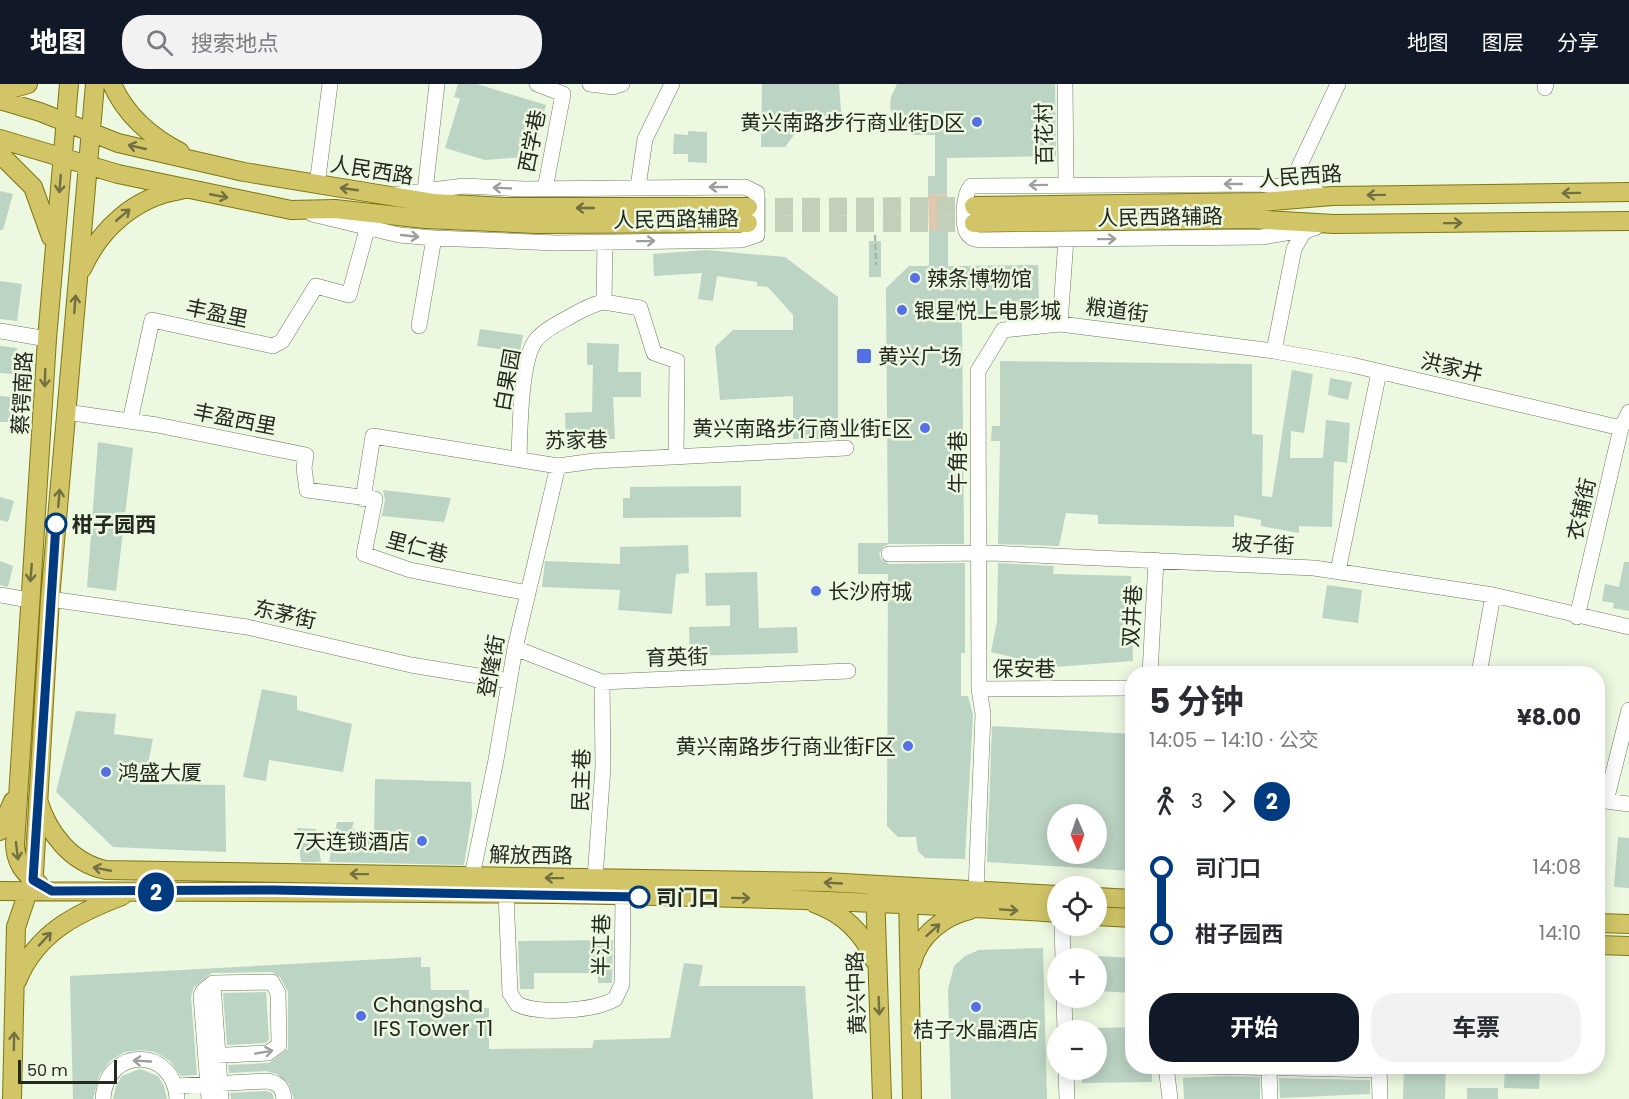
<!DOCTYPE html>
<html lang="zh">
<meta charset="utf-8">
<style>
body{margin:0;font-family:Poppins,"Noto Sans SC",sans-serif;background:#f2f2f3;color:#2b2b33;height:100vh;display:flex;flex-direction:column;font-size:22px;white-space:nowrap}
*{box-sizing:border-box;margin:0}
p{font-size:20px;color:#7c7c81}
.icon{flex:none;width:33px;height:33px;fill:none;stroke:currentColor;stroke-width:2;stroke-linecap:round;stroke-linejoin:round}
.map{position:relative;flex:1;overflow:hidden}
.drawer{position:absolute;left:1125px;top:582px;width:480px;height:408px;display:flex;flex-direction:column;background:#fff;border-radius:24px;box-shadow:0 3px 15px #0003}
.drawer>*{flex:none}
.badge{padding:0 12px;border-radius:20px;font-size:21px;line-height:39px}
.needle{width:39px;rotate:178deg}
.controls{position:absolute;left:1047px;top:720px;display:grid;gap:12px}
.controls a{display:grid;place-items:center;width:60px;height:60px;border-radius:50%;background:#fff;box-shadow:0 3px 15px #0003;font-size:30px}
.scale{position:absolute;left:18px;bottom:15px;width:99px;box-sizing:border-box;padding-left:6px;border:3px solid #252a21;border-top:0;font-size:16px;line-height:21px;white-space:nowrap;color:#252a21;-webkit-text-stroke:4px #ecf8e0;paint-order:stroke}
.map>.badge{position:absolute;translate:-50% -50%;box-shadow:0 0 0 3px #fff}
.legs{display:flex;align-items:center;gap:9px;height:66px;padding:0 24px;font-size:20px}
.legs p{margin-inline-start:auto}
.head{display:flex;align-items:center;justify-content:space-between;height:102px;padding:0 24px}
h1{font-size:33px;font-weight:700;line-height:45px}
.primary-button{display:flex;gap:12px;margin-top:auto;padding:12px 24px}
.primary-button a{flex:1;height:69px;border-radius:24px;background:#111827;color:#fff;font-size:24px;font-weight:700;line-height:69px;text-align:center}
.primary-button a+a{background:#f2f2f3;color:#2b2b33}
ul{padding:0 24px;list-style:none}
li{display:flex;align-items:center;gap:21px;height:66px;font-size:22px}
li i{display:grid;place-items:center;width:9px;height:100%;margin:0 8px;background:currentColor}
li i::after{content:'';width:15px;height:15px;margin:-8px;border:4px solid;border-radius:50%;background:#fff}
li p{margin-inline-start:auto}
li:first-child i{background:linear-gradient(#0000 50%,currentColor 0)}
li:last-child i{background:linear-gradient(currentColor 50%,#0000 0)}
header{display:flex;align-items:center;gap:36px;box-sizing:border-box;height:84px;padding:0 30px;background:#111827;color:#fff}
header strong{font-size:28px}
nav{display:flex;gap:33px;margin-inline-start:auto;font-size:21px}
.search{width:420px;height:54px;background:#f2f2f3;display:flex;align-items:center;gap:15px;box-sizing:border-box;padding:0 21px;border-radius:24px;color:#7c7c81;font-size:22px}
.map>svg:first-child{display:block}
.green{fill:#dfc8ad}
.building{fill:#bcd4c4;fill-rule:evenodd}
.lines{fill:none;stroke-linecap:round;stroke-linejoin:round}
.major-tunnel{stroke:#c4cfba;stroke-width:18;stroke-dasharray:18 9;stroke-linecap:butt}
.minor-casing{stroke:#6e7963;stroke-width:16}
.major-casing{stroke:#81760e;stroke-width:20}
.path{stroke:#a6af9d;stroke-width:2;stroke-dasharray:6 3;stroke-linecap:butt}
.minor{stroke:#fff;stroke-width:15}
.major{stroke:#d1c568;stroke-width:18}
.oneway{stroke:#727041}
.oneway2{stroke:#9d9f9b}
.line-1-casing{stroke:#fff;stroke-width:14}
.line-1{stroke:#003b80;stroke-width:9}
.poi-dot{fill:#5570e5;stroke:#ecf8e0;stroke-width:2}
.stop-1-dot{fill:#fff;stroke:#003b80;stroke-width:3}
.labels{text-anchor:middle;dominant-baseline:central;stroke-width:5;stroke-linejoin:round;paint-order:stroke}
.poi-label{font-size:21px;fill:#252a21;stroke:#ecf8e0;text-anchor:start}
.street-label{font-size:21px;fill:#252a21;stroke:#ecf8e0}
.stop-label{font-size:21px;font-weight:bold;fill:#252a21;stroke:#ecf8e0;text-anchor:start}
</style>
<header>
<strong>地图</strong>
<div class="search"><svg class="icon" aria-label="search" viewBox="0 0 24 24"><circle cx="10" cy="10" r="6"/><path d="M15 15l6 6"/></svg>搜索地点</div>
<nav><a>地图</a><a>图层</a><a>分享</a></nav>
</header>
<div class="map">
<svg width="1629" height="1015" viewBox="0 0 1629 1015">
<rect width="100%" height="100%" fill="#ecf8e0"/>
<path class="green" d="M947 110 948 146H929L928 111Z"/>
<path class="building" d="M458 0H477L546 21 538 47 532 45 524 73 485 76 445 64 460 15 454 13Z
M762 0H839L841 28 808 39 794 51 785 63H761Z
M897 0H1055L1056 72 947 74V110L928 111V92H935V51H913L897 41 890 24 891 13Z
M688 47 707 48V79L688 78V70H673L674 50 688 51Z
M0 107 13 110 3 146H0Z
M929 146H948V182L1038 181 1039 225H1021V234L962 235 964 460H889L884 462 879 470 881 475 889 480 965 479V569H961V612H968L973 631 965 775 925 774 918 767 916 753H898L887 742 888 490H858V459H888L886 204 909 182H929Z
M869 157H881V193H869Z
M706 166 785 173 838 213V355H793V312L720 316 715 263 733 246H793V231L768 203 757 202V198L717 192 713 217 698 215 702 189 654 192 653 170Z
M0 197 22 200 17 237 0 235Z
M480 245 523 251 520 268 477 262Z
M587 259 619 260 618 288H641V313H613L615 355 566 357 565 329 592 328 593 281H587Z
M0 262 17 264 14 290 0 289Z
M1000 277 1252 280V350L1263 351 1262 412 1272 413 1292 286 1313 290 1304 349 1291 347 1290 374H1323L1326 336 1350 339 1347 379 1334 377 1332 443 1299 442V449L1261 442V436L1234 431V443L1098 440V431L1066 429 1059 462 998 460 1000 357H991L992 342H1000Z
M1330 294 1352 298 1348 316 1328 311Z
M0 312 11 313 10 338H0Z
M98 358 133 364 116 507 87 503Z
M741 402V433L623 434V414H630V403Z
M383 406 451 414 444 438 382 432 385 416Z
M0 413 14 417 8 438 0 436Z
M688 461 689 489 676 490 672 530 618 526 620 506 542 503 545 477 620 480V463Z
M0 477 13 482 8 503 0 501Z
M1624 478H1629V527L1613 524 1614 519 1602 517 1605 500 1619 503Z
M998 479 1054 482 1053 490 1131 492 1133 577 1054 583 991 568 997 537Z
M757 488 759 544 797 543 798 569 690 572 689 543 730 542V521L706 522 705 489Z
M1327 501 1362 506 1358 539 1322 534Z
M262 605 297 612V626L352 640 343 688 269 676 266 697 243 693Z
M76 627 116 630 114 650 153 655 149 675 154 700 225 701 226 768 113 763 56 708Z
M992 642 1132 650V787L987 778ZM1058 730H1096V770H1058Z
M375 695 471 698 472 731 464 781 329 778 337 738H354L352 744 374 756Z
M297 744 316 745 321 778H301Z
M1618 753 1629 754V804L1614 803Z
M613 856 612 899H598V889H534V905H520L518 857Z
M1043 864 1047 1015H951L948 905 954 882 965 872 979 866Z
M1096 872 1132 874V909L1096 907Z
M421 873V883H430L431 906H469V924H489V965L592 964 594 956 670 954 684 879 703 881 699 902H805L813 1015H294L289 1000 277 990 266 987 229 989 228 981 269 979 288 965V908L280 893 272 888 212 889 194 903 191 913 197 991 181 992 170 977 155 968 141 966 125 968 110 977 99 992 93 1015H73L70 892Z
M266 908 269 956 265 959 227 961 223 909Z
M1132 943V982H1152V998L1082 999V986H1096V944Z
M1404 982H1446L1445 1015H1403Z
M1505 983 1540 988 1539 1005 1504 1004Z
M140 985 158 992 164 1002 167 1015H113L116 1002 122 992Z
M1227 992 1260 993V1015H1184L1183 994Z
M1279 994 1370 996V1010L1280 1014Z
M1467 1004H1498V1015H1467Z
M266 1007 272 1009 274 1015H231L230 1009Z"/>
<g class="lines">
<path class="major-tunnel" d="M748 123 974 122
M748 139H974"/>
<g class="minor-casing">
<path id="minor" d="M537 0 563 10 545 105
M590 0 613 3 622 0
M1065 0 1066 100
M1545 4 1546 0
M317 101 330 0
M638 103 645 55 672 0
M1289 104 1338 0
M425 107 437 0
M312 130 399 151 434 154 556 159 742 156 757 151V109L745 103 523 105 464 102 399 110
M1315 144 1262 153 979 156C974 155 970 154 967 149 962 139 963 111 971 102H978L1261 100 1318 109
M604 218 640 224 654 269 677 277 676 373
M1060 240 1066 155
M419 242 434 154
M0 247 47 255
M1274 267 1294 165 1303 149 1312 144
M66 328 157 341 306 371 304 384 307 406 375 415 364 470 410 486 528 509
M130 337 152 236 273 262 282 257 316 202 349 211 368 142
M519 375C520 348 520 276 536 256 544 246 559 239 571 232 582 226 592 220 604 218L605 158
M363 415 373 352 558 382 594 377 846 364
M889 470 991 469 1314 484 1493 511 1629 543
M1338 487 1379 288
M0 511 29 516
M50 515 247 543 411 581 509 597
M1577 533 1621 344 1629 328
M515 564 602 598 848 587
M1150 590 1156 476
M1479 590 1493 511
M1132 604 979 605 978 287 1003 246 1060 240 1274 267 1352 281 1621 344
M1598 716 1629 720
M1606 717 1629 626
M472 792 496 676 515 564 558 382
M595 794 603 683 602 598
M976 806 983 630 979 605
M506 809 510 909 517 920C539 931 594 927 615 915L622 900 623 812
M1062 842 1063 874
M213 899 221 1015
M1064 914 1065 946
M206 972 268 969 279 961 278 909 272 898 213 899 203 907 201 912 209 1015
M1166 982 1170 1015
M1197 982 1379 986
M1379 982 1380 1015
M1269 985 1270 1015
M1066 986 1067 1015
M176 1002 266 997C277 998 283 1003 284 1015
M103 1015C106 962 174 962 177 1015"/>
</g>
<g class="major-casing">
<path id="major" d="M112 0C125 30 151 53 180 68
M0 8 28 0
M0 16 40 28 118 59 244 88 433 119 505 123H748
M0 55 118 90 291 126 335 125 425 135 537 140 748 139
M0 70 33 103 51 153
M974 122 1262 118 1332 112 1629 108
M974 139 1249 135 1334 140 1629 137
M82 185C100 145 135 113 180 106
M38 716C48 749 71 779 106 786L826 798 1058 811
M0 747 13 717
M39 800C24 790 16 779 15 761L47 255 69 0
M875 806 882 1015
M0 807C353 809 705 805 1058 829
M908 810 912 1015
M1096 813 1132 815
M814 819C842 829 863 848 874 876
M1096 832 1132 834
M1598 839 1629 840
M1598 861 1629 862
M912 879C919 851 944 832 970 826
M17 897C36 849 77 829 122 812
M12 1015 16 843 34 790 50 515 95 0"/>
</g>
<path class="path" d="M875 151 876 181"/>
<use href="#minor" class="minor"/>
<use href="#major" class="major"/>
</g>
<defs><path id="oneway-shaft" d="M-6 0H5M1.5-3L5.5 0L1.5 3" fill="none" stroke-width="1.6" stroke-linecap="round" stroke-linejoin="round" transform="scale(1.5)"/></defs>
<g class="oneway">
<use href="#oneway-shaft" transform="translate(137 63) rotate(-167)"/>
<use href="#oneway-shaft" transform="translate(60 100) rotate(95)"/>
<use href="#oneway-shaft" transform="translate(349 105) rotate(-172)"/>
<use href="#oneway-shaft" transform="translate(1571 109) rotate(179)"/>
<use href="#oneway-shaft" transform="translate(1376 111) rotate(179)"/>
<use href="#oneway-shaft" transform="translate(219 112) rotate(11)"/>
<use href="#oneway-shaft" transform="translate(585 124) rotate(180)"/>
<use href="#oneway-shaft" transform="translate(123 131) rotate(-40)"/>
<use href="#oneway-shaft" transform="translate(1453 139) rotate(-1)"/>
<use href="#oneway-shaft" transform="translate(75 220) rotate(-85)"/>
<use href="#oneway-shaft" transform="translate(45 294) rotate(92)"/>
<use href="#oneway-shaft" transform="translate(59 414) rotate(-85)"/>
<use href="#oneway-shaft" transform="translate(31 489) rotate(95)"/>
<use href="#oneway-shaft" transform="translate(17 767) rotate(83)"/>
<use href="#oneway-shaft" transform="translate(102 785) rotate(-169)"/>
<use href="#oneway-shaft" transform="translate(359 790) rotate(-179)"/>
<use href="#oneway-shaft" transform="translate(554 794) rotate(-179)"/>
<use href="#oneway-shaft" transform="translate(833 799) rotate(-177)"/>
<use href="#oneway-shaft" transform="translate(741 814) rotate(1)"/>
<use href="#oneway-shaft" transform="translate(1009 826) rotate(4)"/>
<use href="#oneway-shaft" transform="translate(933 846) rotate(-42)"/>
<use href="#oneway-shaft" transform="translate(45 855) rotate(-47)"/>
<use href="#oneway-shaft" transform="translate(879 922) rotate(88)"/>
<use href="#oneway-shaft" transform="translate(14 957) rotate(-89)"/>
</g>
<g class="oneway2">
<use href="#oneway-shaft" transform="translate(1233 100) rotate(180)"/>
<use href="#oneway-shaft" transform="translate(1038 101) rotate(179)"/>
<use href="#oneway-shaft" transform="translate(718 103) rotate(180)"/>
<use href="#oneway-shaft" transform="translate(502 104) rotate(-177)"/>
<use href="#oneway-shaft" transform="translate(410 152) rotate(6)"/>
<use href="#oneway-shaft" transform="translate(1107 155) rotate(-1)"/>
<use href="#oneway-shaft" transform="translate(646 157) rotate(-1)"/>
<use href="#oneway-shaft" transform="translate(264 968) rotate(-10)"/>
<use href="#oneway-shaft" transform="translate(142 977) rotate(-177)"/>
</g>
<g class="lines">
<g class="line-1-casing">
<path id="line-1" d="M56 440 33 796 52 807 273 806 639 813"/>
</g>
<use href="#line-1" class="line-1"/>
</g>
<g class="poi-dot">
<circle cx="977" cy="38" r="6"/>
<circle cx="915" cy="194" r="6"/>
<circle cx="902" cy="226" r="6"/>
<rect x="856" y="264" width="16" height="16" rx="3"/>
<circle cx="925" cy="344" r="6"/>
<circle cx="816" cy="507" r="6"/>
<circle cx="908" cy="662" r="6"/>
<circle cx="106" cy="688" r="6"/>
<circle cx="422" cy="757" r="6"/>
<circle cx="976" cy="923" r="6"/>
<circle cx="361" cy="932" r="6"/>
</g>
<g class="stop-1-dot">
<circle cx="56" cy="440" r="10"/>
<circle cx="639" cy="813" r="10"/>
</g>
<g class="labels">
<g class="poi-label">
<text x="965" y="38" text-anchor="end">黄兴南路步行商业街D区</text>
<text x="927" y="194">辣条博物馆</text>
<text x="914" y="226">银星悦上电影城</text>
<text x="878" y="272">黄兴广场</text>
<text x="913" y="344" text-anchor="end">黄兴南路步行商业街E区</text>
<text x="828" y="507">长沙府城</text>
<text x="896" y="662" text-anchor="end">黄兴南路步行商业街F区</text>
<text x="118" y="688">鸿盛大厦</text>
<text x="410" y="757" text-anchor="end">7天连锁酒店</text>
<text x="373" y="920">Changsha<tspan x="373" dy="24">IFS Tower T1</tspan></text>
<text x="976" y="945" text-anchor="middle">桔子水晶酒店</text>
</g>
<g class="street-label">
<text transform="translate(1044 50) rotate(-91)">百花村</text>
<text transform="translate(532 57) rotate(-79)">西学巷</text>
<text transform="translate(372 86) rotate(9)">人民西路</text>
<text transform="translate(1300 92) rotate(-4)">人民西路</text>
<text transform="translate(1160 133) rotate(-1)">人民西路辅路</text>
<text transform="translate(676 135) rotate(-1)">人民西路辅路</text>
<text transform="translate(1117 226) rotate(7)">粮道街</text>
<text transform="translate(217 229) rotate(12)">丰盈里</text>
<text transform="translate(1452 283) rotate(13)">洪家井</text>
<text transform="translate(507 296) rotate(-80)">白果园</text>
<text transform="translate(22 309) rotate(-87)">蔡锷南路</text>
<text transform="translate(235 335) rotate(11)">丰盈西里</text>
<text transform="translate(576 356) rotate(-1)">苏家巷</text>
<text transform="translate(957 378) rotate(-90)">牛角巷</text>
<text transform="translate(1581 425) rotate(-77)">衣铺街</text>
<text transform="translate(1263 460) rotate(3)">坡子街</text>
<text transform="translate(417 463) rotate(15)">里仁巷</text>
<text transform="translate(285 530) rotate(13)">东茅街</text>
<text transform="translate(1132 532) rotate(-87)">双井巷</text>
<text transform="translate(677 573) rotate(-2)">育英街</text>
<text transform="translate(491 582) rotate(-80)">登隆街</text>
<text x="1024" y="584">保安巷</text>
<text transform="translate(581 696) rotate(-88)">民主巷</text>
<text transform="translate(531 771) rotate(1)">解放西路</text>
<text transform="translate(601 861) rotate(-89)">半江巷</text>
<text transform="translate(856 909) rotate(-92)">黄兴中路</text>
</g>
<g class="stop-label">
<text x="72" y="440">柑子园西</text>
<text x="656" y="813">司门口</text>
</g>
</g>
</svg>
<div class="controls">
<a><svg class="needle" viewBox="-14 -14 28 28"><path d="M0-13l5 13h-10z" fill="#e53935"/><path d="M0 13l5-13h-10z" fill="#7c7c81"/></svg></a>
<a><svg class="icon" aria-label="locate" viewBox="0 0 24 24"><circle cx="12" cy="12" r="6"/><path d="M12 2v4M12 18v4M2 12h4M18 12h4"/></svg></a>
<a>+</a>
<a>−</a>
</div>
<div class="scale">50 m</div>
<b class="badge" style="left:156px;top:808px;background:#003b80;color:#fff">2</b>
<section class="drawer">
<div class="head"><div><h1>5 分钟</h1><p>14:05 – 14:10 · 公交</p></div><b>¥8.00</b></div>
<div class="legs"><svg class="icon" aria-label="walk" viewBox="0 0 24 24"><circle cx="13" cy="4" r="2"/><path d="M13 8l-2 6 4 7M11 14l-3 7M7 12l3-4h3l4 4"/></svg>3<svg class="icon" aria-label="forward" viewBox="0 0 24 24"><path d="M9 5l7 7-7 7"/></svg><b class="badge" style="background:#003b80;color:#fff">2</b></div>
<ul>
<li><i style="color:#003b80"></i><b>司门口</b><p>14:08</p></li>
<li><i style="color:#003b80"></i><b>柑子园西</b><p>14:10</p></li>
</ul>
<div class="primary-button"><a>开始</a><a>车票</a></div>
</section>
</div>
